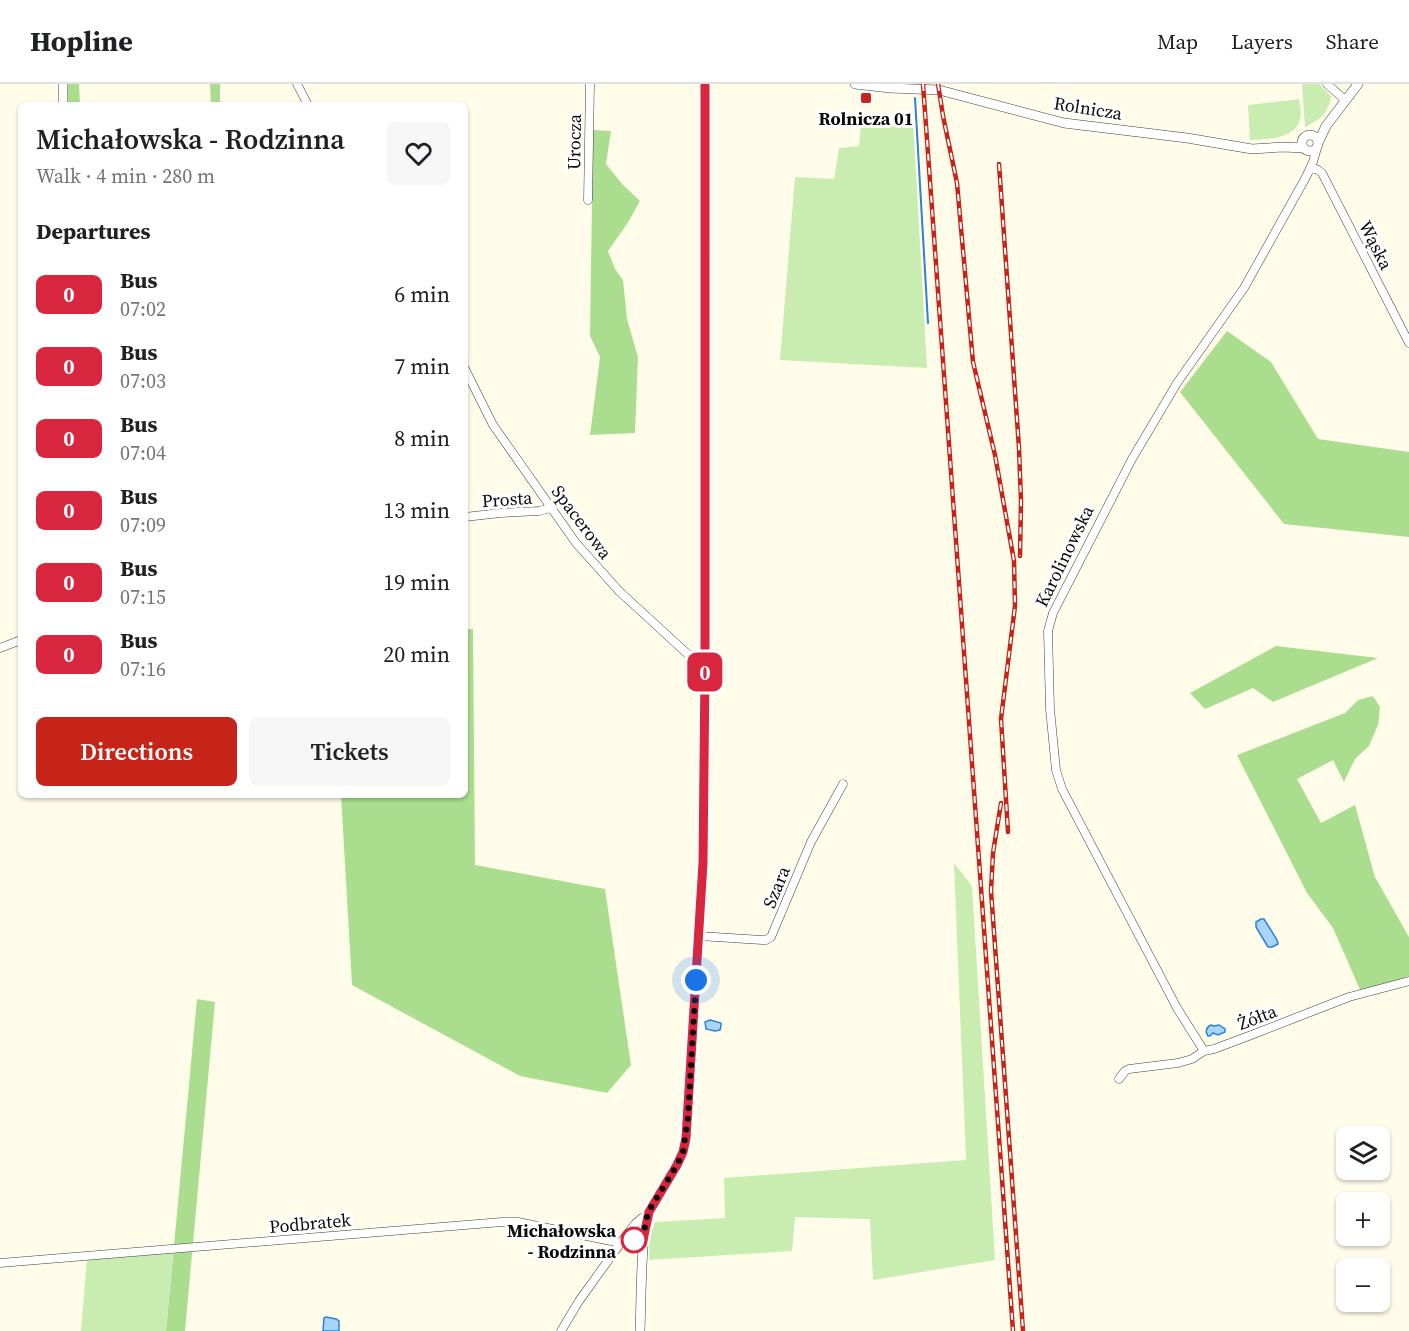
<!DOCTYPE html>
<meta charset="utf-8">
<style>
body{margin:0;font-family:"Source Serif 4",serif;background:#f6f6f6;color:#202124;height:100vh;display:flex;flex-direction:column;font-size:22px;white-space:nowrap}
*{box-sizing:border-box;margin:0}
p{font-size:20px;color:#757577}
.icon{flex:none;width:33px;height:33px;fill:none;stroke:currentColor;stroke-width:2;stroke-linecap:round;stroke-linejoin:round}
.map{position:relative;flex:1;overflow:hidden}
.side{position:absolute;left:18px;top:18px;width:450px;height:696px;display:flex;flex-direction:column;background:#fff;border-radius:9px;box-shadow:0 2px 4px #0004}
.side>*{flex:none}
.badge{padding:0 12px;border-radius:9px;font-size:21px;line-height:39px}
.fabs{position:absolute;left:1336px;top:1042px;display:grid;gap:12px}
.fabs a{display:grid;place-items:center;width:54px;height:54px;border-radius:9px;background:#fff;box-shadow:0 2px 4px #0004;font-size:30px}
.you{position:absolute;width:30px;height:30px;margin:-15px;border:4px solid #fff;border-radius:50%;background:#1a73e8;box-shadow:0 0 0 9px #1a73e833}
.map>.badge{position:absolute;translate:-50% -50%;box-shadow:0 0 0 3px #fff}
h2{padding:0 18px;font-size:22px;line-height:54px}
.round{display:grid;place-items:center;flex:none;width:63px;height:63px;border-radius:9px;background:#f6f6f6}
.overview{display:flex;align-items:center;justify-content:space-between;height:102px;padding:0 18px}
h1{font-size:28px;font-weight:600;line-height:45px}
.primary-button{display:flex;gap:12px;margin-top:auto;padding:12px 18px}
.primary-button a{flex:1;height:69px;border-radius:9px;background:#c62319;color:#fff;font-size:24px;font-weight:600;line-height:69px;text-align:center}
.primary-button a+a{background:#f6f6f6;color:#202124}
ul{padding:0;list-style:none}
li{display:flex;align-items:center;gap:18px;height:72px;padding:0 18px}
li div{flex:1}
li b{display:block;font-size:22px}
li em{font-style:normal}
li .badge{min-width:66px;font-weight:700;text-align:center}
header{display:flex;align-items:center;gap:36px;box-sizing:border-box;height:84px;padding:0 30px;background:#fff;border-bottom:2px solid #e0e0e0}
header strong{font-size:28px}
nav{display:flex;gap:33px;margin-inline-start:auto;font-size:21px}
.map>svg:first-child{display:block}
.green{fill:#c9ecb0}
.forest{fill:#aade8e}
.water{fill:#a9d4fb;stroke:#2b81d8;stroke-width:1.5}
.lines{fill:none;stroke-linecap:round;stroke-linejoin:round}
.stream{stroke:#2b81d8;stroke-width:2}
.minor-casing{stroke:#3e3e3e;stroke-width:9}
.tertiary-casing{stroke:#3e3e3e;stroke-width:10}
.minor{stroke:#fff;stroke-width:8}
.tertiary{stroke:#fff;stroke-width:9}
.rail-casing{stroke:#c62319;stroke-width:4.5}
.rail{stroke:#fff;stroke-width:2;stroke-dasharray:7;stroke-linecap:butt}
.line-casing{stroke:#fff;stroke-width:14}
.line{stroke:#d7263d;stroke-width:9}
.walk{stroke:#0b0b0b;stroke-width:6;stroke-dasharray:0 10.8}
.poi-dot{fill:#c62319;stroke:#fff;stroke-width:2}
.stop-dot{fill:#fff;stroke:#d7263d;stroke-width:3}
.labels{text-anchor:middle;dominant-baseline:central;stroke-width:6;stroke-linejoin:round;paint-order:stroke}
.street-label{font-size:18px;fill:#0b0b0b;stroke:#fff}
.poi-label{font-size:18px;font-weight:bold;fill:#0b0b0b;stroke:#fff}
.stop-label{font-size:18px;font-weight:bold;fill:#0b0b0b;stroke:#fff;text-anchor:end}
</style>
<header>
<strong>Hopline</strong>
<nav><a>Map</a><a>Layers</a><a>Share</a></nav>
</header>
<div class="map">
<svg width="1409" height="1247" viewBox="0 0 1409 1247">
<rect width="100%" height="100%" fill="#fffdea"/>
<path class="green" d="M1302 0H1319L1331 12C1328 30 1321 35 1305 43Z
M1299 15C1300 21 1302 29 1300 35 1296 55 1267 55 1250 56L1248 21Z
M913 37 927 284 780 276 795 93 834 95 839 64 859 62 861 42Z
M954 779 972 802 995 1176 873 1196 870 1135 795 1133 792 1167 649 1176 650 1153 655 1138 725 1134 724 1094 966 1076Z
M173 1168 166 1247H81L87 1175Z"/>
<path class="forest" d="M68 0H79L80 21H68Z
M210 0H220V21H211Z
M593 46 611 47 606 80 623 101 640 117 627 140 608 167 615 185 623 196 627 235 638 273 635 349 590 351 600 273 590 252Z
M1227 247 1271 278 1318 355 1409 368V453L1284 440 1180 308Z
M465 545H473L475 781 605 805 631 981 607 1009 520 992 352 901 341 711H465Z
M1276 562 1378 574 1273 618 1253 604 1205 625 1190 609Z
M1373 612 1380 623 1378 641 1369 662 1355 675 1344 698 1333 676 1297 695 1321 739 1355 721 1375 793 1409 853V892L1361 908 1333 844 1307 809 1237 671 1345 629 1358 616Z
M197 915 215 918 185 1247H166Z"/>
<path class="water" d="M1261 835H1264L1277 856 1278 860 1272 863H1268L1256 843V838Z
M710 936 721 939V942L720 946 715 947 706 945 705 938Z
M1211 941 1214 942 1219 941 1225 945V948L1218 951 1213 949 1210 952H1208C1205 948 1206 943 1211 941Z
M326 1233 336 1235 339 1237V1247H323L324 1234Z"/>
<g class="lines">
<path class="stream" d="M915 14 928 239"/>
<g class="minor-casing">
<path id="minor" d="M63 0V21
M297 0 308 21
M1327 0 1345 16
M1311 83 1318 86 1322 89 1409 259
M588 116 590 0
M465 285 493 341 576 459 619 507 705 586
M465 433 500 429 539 427 551 424
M0 564 21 556
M699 852 762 856H766L771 853 811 758 843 700
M1204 967 1177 924 1062 705 1056 686 1050 625 1048 547 1053 529 1132 375 1177 299 1244 204 1306 93 1313 78 1317 64
M1119 995 1125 987 1129 985 1178 979 1192 975 1204 967 1214 965 1254 950 1349 913 1409 897
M0 1179 502 1138H518L621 1159
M561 1247 579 1217 625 1153 635 1140 642 1134 647 1133"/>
</g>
<g class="tertiary-casing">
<path id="tertiary" d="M855 0 890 4 939 6 1064 39 1187 54 1252 65 1283 63 1304 64
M1302 59a8 8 0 1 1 16 0a8 8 0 1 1-16 0Z
M1318 59 1326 42 1358 0
M640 1247C641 1219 641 1192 643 1164 644 1152 644 1139 649 1128 660 1100 679 1086 686 1054L703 779 705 586V0"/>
</g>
<use href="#minor" class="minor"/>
<use href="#tertiary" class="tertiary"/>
<g class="rail-casing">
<path id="rail" d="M923 0 1013 1247
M938 0 943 32 957 99 973 278 995 371 1014 477 1015 522 1001 635 1008 748
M999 80 1019 364 1021 417 1020 472
M1001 719 993 769 991 807 1023 1247"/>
</g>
<use href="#rail" class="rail"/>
</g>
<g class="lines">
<g class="line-casing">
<path id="line" d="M634 1156H643L649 1128 677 1081 683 1068 686 1054 703 779 705 586V0"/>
</g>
<use href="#line" class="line"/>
<path class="walk" d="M634 1156H643L646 1136 650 1125 677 1081 683 1068 688 1034 696 896"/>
</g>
<rect class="poi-dot" x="860" y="8" width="12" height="12" rx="3"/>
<circle class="stop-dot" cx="634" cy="1156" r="12"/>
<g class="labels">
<g class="street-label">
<text transform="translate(1088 24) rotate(9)">Rolnicza</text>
<text transform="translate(574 58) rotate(-89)">Urocza</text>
<text transform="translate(1376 161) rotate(63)">Wąska</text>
<text transform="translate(507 415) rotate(-4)">Prosta</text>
<text transform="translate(582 438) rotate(53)">Spacerowa</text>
<text transform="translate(1064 472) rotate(-64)">Karolinowska</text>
<text transform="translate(776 803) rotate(-68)">Szara</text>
<text transform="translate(1257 933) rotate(-21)">Żółta</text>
<text transform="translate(310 1139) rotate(-5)">Podbratek</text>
</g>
<g class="poi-label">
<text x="866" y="34">Rolnicza 01</text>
</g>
<g class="stop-label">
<text x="616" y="1146">Michałowska<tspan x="616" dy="21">- Rodzinna</tspan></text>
</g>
</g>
</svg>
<div class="fabs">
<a><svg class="icon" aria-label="layers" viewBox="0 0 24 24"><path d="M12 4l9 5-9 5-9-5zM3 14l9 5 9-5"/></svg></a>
<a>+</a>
<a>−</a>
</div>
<div class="you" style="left:696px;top:896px"></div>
<b class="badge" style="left:705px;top:588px;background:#d7263d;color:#fff">0</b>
<section class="side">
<div class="overview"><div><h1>Michałowska - Rodzinna</h1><p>Walk · 4 min · 280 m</p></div><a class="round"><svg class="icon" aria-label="heart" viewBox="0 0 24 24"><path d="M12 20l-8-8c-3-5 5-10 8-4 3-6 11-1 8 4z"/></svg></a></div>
<h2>Departures</h2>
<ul>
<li><span class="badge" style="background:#d7263d;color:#fff">0</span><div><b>Bus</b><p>07:02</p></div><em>6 min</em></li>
<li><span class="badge" style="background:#d7263d;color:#fff">0</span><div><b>Bus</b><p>07:03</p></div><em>7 min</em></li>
<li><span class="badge" style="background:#d7263d;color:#fff">0</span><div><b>Bus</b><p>07:04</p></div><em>8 min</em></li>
<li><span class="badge" style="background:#d7263d;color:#fff">0</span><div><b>Bus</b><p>07:09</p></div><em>13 min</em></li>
<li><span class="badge" style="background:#d7263d;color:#fff">0</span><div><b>Bus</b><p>07:15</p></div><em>19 min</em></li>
<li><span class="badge" style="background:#d7263d;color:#fff">0</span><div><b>Bus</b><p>07:16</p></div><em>20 min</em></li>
</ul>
<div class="primary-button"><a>Directions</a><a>Tickets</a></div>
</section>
</div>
